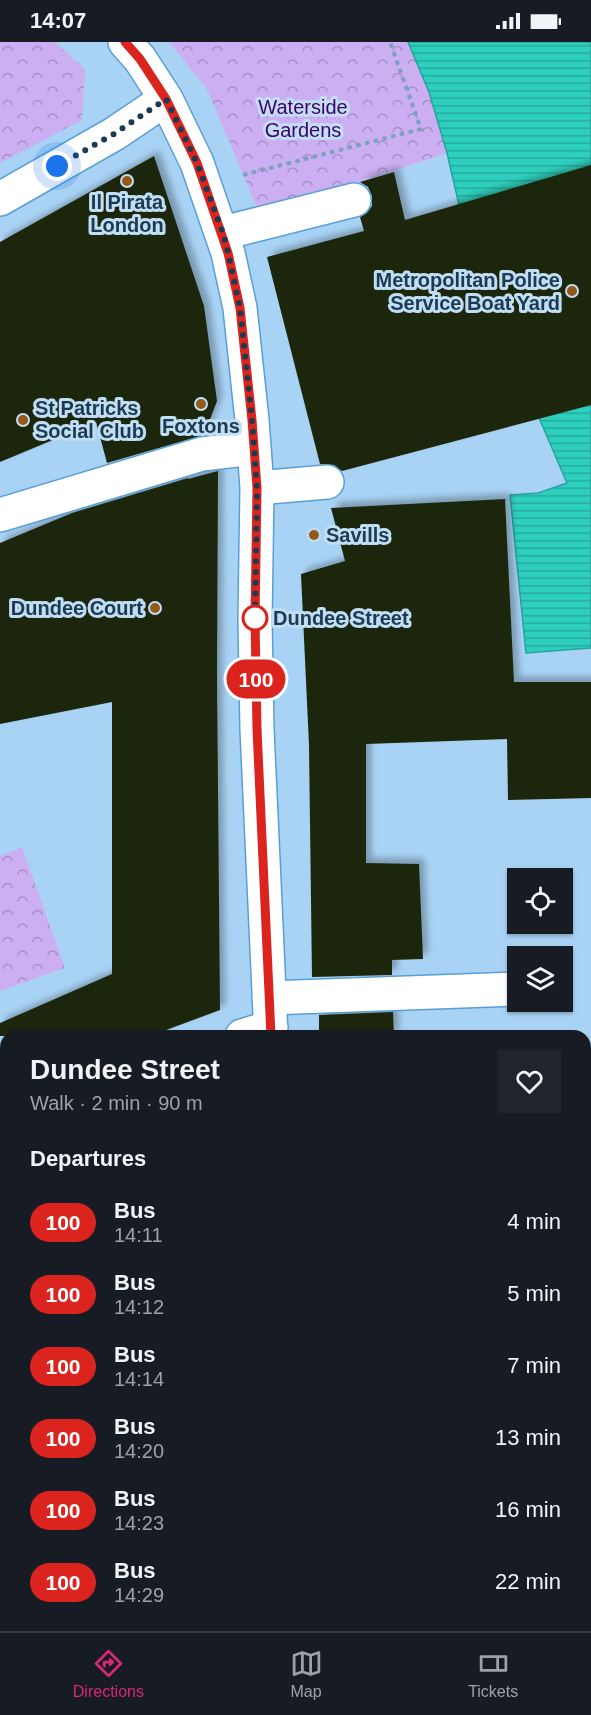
<!DOCTYPE html>
<meta charset="utf-8">
<style>
body{margin:0;font-family:Helvetica,sans-serif;background:#20242c;color:#f1f3f6;height:100vh;display:flex;flex-direction:column;font-size:22px;white-space:nowrap}
*{box-sizing:border-box;margin:0}
p{font-size:20px;color:#9ea1a6}
.icon{flex:none;width:33px;height:33px;fill:none;stroke:currentColor;stroke-width:2;stroke-linecap:round;stroke-linejoin:round}
.map{position:relative;flex:1;overflow:hidden}
.details{position:absolute;left:0px;top:988px;width:591px;height:602px;display:flex;flex-direction:column;background:#171b24;border-radius:18px 18px 0 0;box-shadow:0 2px 4px #0004}
.details>*{flex:none}
.badge{padding:0 12px;border-radius:20px;font-size:21px;line-height:39px}
.tools{position:absolute;left:507px;top:826px;display:grid;gap:12px}
.tools a{display:grid;place-items:center;width:66px;height:66px;border-radius:0px;background:#171b24;box-shadow:0 2px 4px #0004;font-size:30px}
.you{position:absolute;width:30px;height:30px;margin:-15px;border:4px solid #fff;border-radius:50%;background:#1a73e8;box-shadow:0 0 0 9px #1a73e833}
.map>.badge{position:absolute;translate:-50% -50%;box-shadow:0 0 0 3px #fff}
h2{padding:0 30px;font-size:22px;line-height:54px}
.round{display:grid;place-items:center;flex:none;width:63px;height:63px;border-radius:0px;background:#20242c}
.overview{display:flex;align-items:center;justify-content:space-between;height:102px;padding:0 30px}
h1{font-size:28px;font-weight:600;line-height:45px}
ul{padding:0;list-style:none}
li{display:flex;align-items:center;gap:18px;height:72px;padding:0 30px}
li div{flex:1}
li b{display:block;font-size:22px}
li em{font-style:normal}
li .badge{min-width:66px;font-weight:700;text-align:center}
.status{display:flex;justify-content:space-between;align-items:center;height:42px;padding:0 30px;background:#171b24;direction:ltr}
.status svg{height:16px;fill:currentColor}
.tabs{display:flex;justify-content:space-around;align-items:center;height:84px;border-top:2px solid #363941;background:#171b24;font-size:16px;color:#9ea1a6}
.tabs a{display:grid;justify-items:center;gap:3px}
.tabs .current{color:#db2777}
.map>svg:first-child{display:block}
.grass{fill:url(#grass-dots)}
.park{fill:url(#park-crowns)}
.water{fill:url(#water-rules);stroke:#28a39d;stroke-width:1.5}
.building{fill:#1e2708;filter:url(#shadow)}
.lines{fill:none;stroke-linecap:round;stroke-linejoin:round}
.minor-casing{stroke:#589fd6;stroke-width:36}
.path{stroke:#7ba1bf;stroke-width:4;stroke-dasharray:4.5 4.5;stroke-linecap:butt}
.minor{stroke:#fff;stroke-width:33}
.line-casing{stroke:#fff;stroke-width:14}
.line{stroke:#dc241f;stroke-width:9}
.walk{stroke:#1c3a50;stroke-width:6;stroke-dasharray:0 10.8}
.poi-dot{fill:#935916;stroke:#c2def5;stroke-width:2}
.stop-dot{fill:#fff;stroke:#dc241f;stroke-width:3}
.labels{text-anchor:middle;dominant-baseline:central;stroke-width:6;stroke-linejoin:round;paint-order:stroke}
.park-label{font-size:20px;fill:#40006c;stroke:#c2def5}
.poi-label{font-size:20px;font-weight:bold;fill:#1c3a50;stroke:#c2def5}
.stop-label{font-size:20px;font-weight:bold;fill:#1c3a50;stroke:#c2def5;text-anchor:start}
</style>
<div class="status"><b>14:07</b><svg viewBox="0 0 49 12"><path d="M0 12V9h3v3zM5 12V6h3v6zM10 12V3h3v9zM15 12V0h3v12zM26 1h20v11H26zM47 4h2v5h-2z"/></svg></div>
<div class="map">
<svg width="591" height="1589" viewBox="0 0 591 1589">
<defs>
<pattern id="grass-dots" width="8" height="8" patternUnits="userSpaceOnUse" patternTransform="scale(1.5)"><rect width="8" height="8" fill="#cbaff2"/><path d="M2 2h.1M6 6h.1" fill="none" stroke="#a48fc6" stroke-width="1.8" stroke-linecap="round"/></pattern>
<pattern id="park-crowns" width="20" height="18" patternUnits="userSpaceOnUse" patternTransform="scale(1.5)"><rect width="20" height="18" fill="#cbaff2"/><path d="M2 6a3 3 0 1 1 6 0M12 15a3 3 0 1 1 6 0" fill="none" stroke="#a48fc6"/></pattern>
<pattern id="water-rules" width="6" height="5" patternUnits="userSpaceOnUse" patternTransform="scale(1.5)"><rect width="6" height="5" fill="#2dd0be"/><path d="M0 2.5h6" fill="none" stroke="#26aa9d"/></pattern>
<filter id="shadow"><feDropShadow dx="5.5" dy="-5.5" stdDeviation="3" flood-color="#0004"/></filter>
</defs>
<rect width="100%" height="100%" fill="#a9d3f5"/>
<path class="grass" d="M591 1571V1589H333V1585L585 1584V1573Z"/>
<path class="park" d="M0 0H55L85 27 82 78 0 121Z
M169 0H408L429 50 447 111 353 142 258 168 207 47Z
M22 805 65 926 0 949V814Z
M6 1123V1473L0 1475V1126Z"/>
<path class="water" d="M408 0H591V606L526 611 510 453 538 451 567 441 539 376 459 163 447 111 429 50Z
M585 1057H591V1125H585Z"/>
<path class="building" d="M154 114 204 264 217 359 204 393 107 421 96 380 0 420V200Z
M591 123V363L342 429 334 423 320 422 267 215 364 189 360 175 367 171 372 164V154L368 145 360 140 394 130 405 178Z
M218 429 217 635 220 968 150 994H0V981L112 932V660L0 682V501L72 471 188 436V437Z
M505 457 514 640H591V756L508 758 507 697 366 702V821L419 822 423 917 392 918V933L312 935 309 703 301 532 345 519 331 466Z
M393 970 394 994H319V973Z"/>
<g class="lines">
<g class="minor-casing">
<path id="minor" d="M125 0 140 17 166 57 197 121 228 211 240 266 252 378 257 446 255 578 257 687 271 994
M0 157 114 92 166 57
M223 191 354 158
M257 446 327 440
M0 473 202 412 254 406
M269 956 518 947
M242 994 271 985
M0 1092 6 1089
M0 1558H6
M291 1584V1589"/>
</g>
<path class="path" d="M243 133 421 87 390 0
M0 1182 6 1181
M585 1336H591
M0 1403 6 1400"/>
<use href="#minor" class="minor"/>
</g>
<g class="lines">
<g class="line-casing">
<path id="line" d="M125 0 140 17 166 57 197 121 228 211 240 266 252 378 257 446 255 578 257 687 271 994"/>
</g>
<use href="#line" class="line"/>
<path class="walk" d="M57 124 114 92 166 57 197 121 223 191 228 211 240 266 252 378 257 446 255 578V576"/>
</g>
<g class="poi-dot">
<circle cx="127" cy="139" r="6"/>
<circle cx="572" cy="249" r="6"/>
<circle cx="201" cy="362" r="6"/>
<circle cx="23" cy="378" r="6"/>
<circle cx="314" cy="493" r="6"/>
<circle cx="155" cy="566" r="6"/>
</g>
<circle class="stop-dot" cx="255" cy="576" r="12"/>
<g class="labels">
<g class="park-label">
<text x="303" y="65">Waterside<tspan x="303" dy="23">Gardens</tspan></text>
</g>
<g class="poi-label">
<text x="127" y="160">Il Pirata<tspan x="127" dy="23">London</tspan></text>
<text x="560" y="238" text-anchor="end">Metropolitan Police<tspan x="560" dy="23">Service Boat Yard</tspan></text>
<text x="35" y="366" text-anchor="start">St Patricks<tspan x="35" dy="23">Social Club</tspan></text>
<text x="201" y="384">Foxtons</text>
<text x="326" y="493" text-anchor="start">Savills</text>
<text x="143" y="566" text-anchor="end">Dundee Court</text>
</g>
<g class="stop-label">
<text x="273" y="576">Dundee Street</text>
</g>
</g>
</svg>
<div class="tools">
<a><svg class="icon" aria-label="locate" viewBox="0 0 24 24"><circle cx="12" cy="12" r="6"/><path d="M12 2v4M12 18v4M2 12h4M18 12h4"/></svg></a>
<a><svg class="icon" aria-label="layers" viewBox="0 0 24 24"><path d="M12 4l9 5-9 5-9-5zM3 14l9 5 9-5"/></svg></a>
</div>
<div class="you" style="left:57px;top:124px"></div>
<b class="badge" style="left:256px;top:637px;background:#dc241f;color:#fff">100</b>
<section class="details">
<div class="overview"><div><h1>Dundee Street</h1><p>Walk · 2 min · 90 m</p></div><a class="round"><svg class="icon" aria-label="heart" viewBox="0 0 24 24"><path d="M12 20l-8-8c-3-5 5-10 8-4 3-6 11-1 8 4z"/></svg></a></div>
<h2>Departures</h2>
<ul>
<li><span class="badge" style="background:#dc241f;color:#fff">100</span><div><b>Bus</b><p>14:11</p></div><em>4 min</em></li>
<li><span class="badge" style="background:#dc241f;color:#fff">100</span><div><b>Bus</b><p>14:12</p></div><em>5 min</em></li>
<li><span class="badge" style="background:#dc241f;color:#fff">100</span><div><b>Bus</b><p>14:14</p></div><em>7 min</em></li>
<li><span class="badge" style="background:#dc241f;color:#fff">100</span><div><b>Bus</b><p>14:20</p></div><em>13 min</em></li>
<li><span class="badge" style="background:#dc241f;color:#fff">100</span><div><b>Bus</b><p>14:23</p></div><em>16 min</em></li>
<li><span class="badge" style="background:#dc241f;color:#fff">100</span><div><b>Bus</b><p>14:29</p></div><em>22 min</em></li>
</ul>
</section>
</div>
<nav class="tabs">
<a class="current"><svg class="icon" aria-label="directions" viewBox="0 0 24 24"><path d="M12 3l9 9-9 9-9-9zM9 14v-3h6M13 9l2 2-2 2"/></svg>Directions</a>
<a><svg class="icon" aria-label="map" viewBox="0 0 24 24"><path d="M3 6l6-2 6 2 6-2v14l-6 2-6-2-6 2zM9 4v14M15 6v14"/></svg>Map</a>
<a><svg class="icon" aria-label="tickets" viewBox="0 0 24 24"><path d="M3 7h18v10H3zM15 7v10"/></svg>Tickets</a>
</nav>
